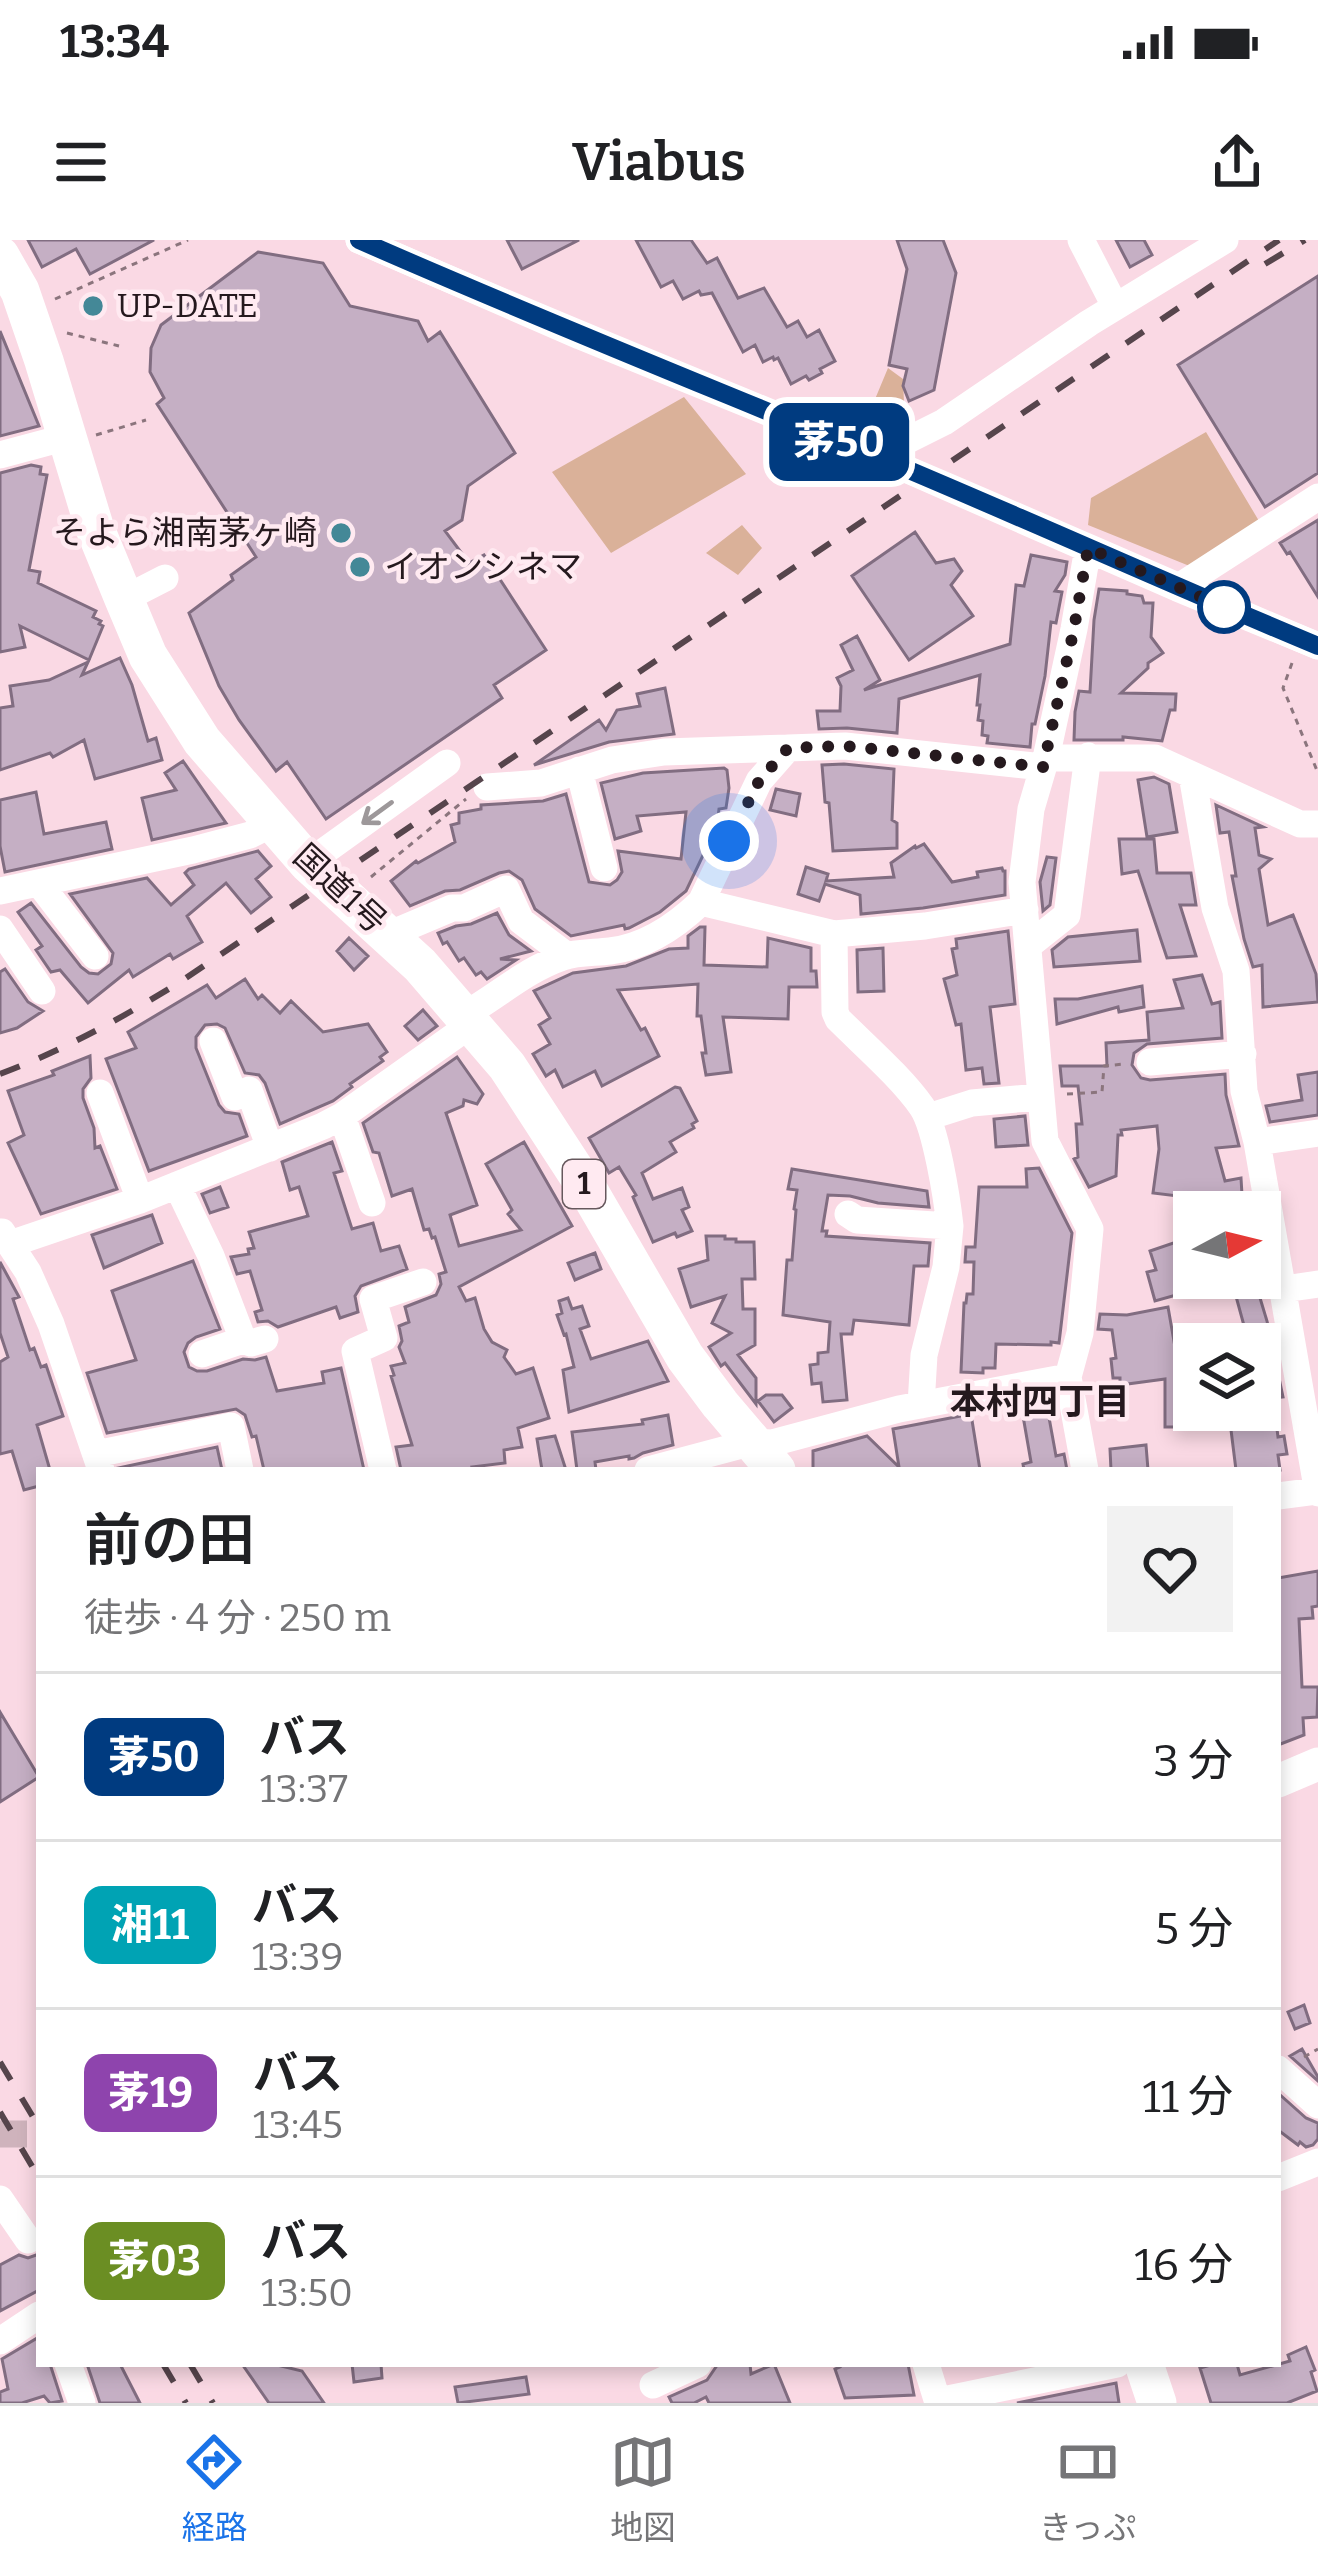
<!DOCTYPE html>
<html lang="ja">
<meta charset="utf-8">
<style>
body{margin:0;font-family:Bitter,"Noto Sans JP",serif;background:#f2f2f2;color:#202124;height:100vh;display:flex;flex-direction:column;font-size:45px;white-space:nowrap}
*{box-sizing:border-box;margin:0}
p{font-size:39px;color:#757577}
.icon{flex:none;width:66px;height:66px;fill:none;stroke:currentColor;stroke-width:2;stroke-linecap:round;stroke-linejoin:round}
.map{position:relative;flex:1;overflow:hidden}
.sheet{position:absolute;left:36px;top:1227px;width:1245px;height:900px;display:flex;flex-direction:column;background:#fff;border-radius:0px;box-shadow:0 6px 18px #0003}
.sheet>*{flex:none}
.badge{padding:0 24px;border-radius:18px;font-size:42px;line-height:78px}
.needle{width:78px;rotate:83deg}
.fabs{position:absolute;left:1173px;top:951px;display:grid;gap:24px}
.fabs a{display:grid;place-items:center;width:108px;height:108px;border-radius:0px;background:#fff;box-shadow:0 6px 18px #0003;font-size:60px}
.you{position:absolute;width:60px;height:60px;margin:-30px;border:9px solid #fff;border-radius:50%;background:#1a73e8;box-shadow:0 0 0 18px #1a73e833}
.map>.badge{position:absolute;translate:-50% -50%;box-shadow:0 0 0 6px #fff}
.round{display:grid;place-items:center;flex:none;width:126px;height:126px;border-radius:0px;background:#f2f2f2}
.head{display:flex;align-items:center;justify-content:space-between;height:204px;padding:0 48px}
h1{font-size:57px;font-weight:600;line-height:90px}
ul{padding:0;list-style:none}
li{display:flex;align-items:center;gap:36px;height:168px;padding:0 48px;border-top:3px solid #e0e0e0}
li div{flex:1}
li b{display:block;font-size:45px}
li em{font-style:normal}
li .badge{min-width:132px;font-weight:700;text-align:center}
.status{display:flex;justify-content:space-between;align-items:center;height:84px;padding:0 60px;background:#fff;direction:ltr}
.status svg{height:33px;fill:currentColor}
header{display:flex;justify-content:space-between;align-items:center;height:156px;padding:0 48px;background:#fff;font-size:54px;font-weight:600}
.tab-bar{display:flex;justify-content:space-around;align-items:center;height:168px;border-top:3px solid #e0e0e0;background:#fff;font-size:33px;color:#757577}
.tab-bar a{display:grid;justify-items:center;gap:6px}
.tab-bar .current{color:#1a73e8}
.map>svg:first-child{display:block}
.green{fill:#dab199}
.building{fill:#c5afc4;stroke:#816d81;stroke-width:3}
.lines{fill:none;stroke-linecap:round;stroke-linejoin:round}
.minor-tunnel{stroke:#cfb3bc;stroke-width:27;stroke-dasharray:27 14;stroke-linecap:butt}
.path{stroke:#8b757d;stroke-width:3;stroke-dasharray:6 6;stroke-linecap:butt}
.minor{stroke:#fff;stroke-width:27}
.major{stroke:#fff;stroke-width:33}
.highway{stroke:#fff;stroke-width:39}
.rail{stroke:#56454c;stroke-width:6;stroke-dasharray:21 21;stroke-linecap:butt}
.oneway{stroke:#9d989a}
.line-casing{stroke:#fff;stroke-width:27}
.line{stroke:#003b80;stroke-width:18}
.walk{stroke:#25191e;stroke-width:12;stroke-dasharray:0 21.6}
.poi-dot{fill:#448897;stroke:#ffeaf1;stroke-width:4.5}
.stop-dot{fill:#fff;stroke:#003b80;stroke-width:6}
.labels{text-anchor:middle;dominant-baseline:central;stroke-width:9;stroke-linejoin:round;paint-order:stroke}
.shield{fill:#ffeaf1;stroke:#66585d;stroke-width:3}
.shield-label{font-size:30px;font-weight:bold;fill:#25191e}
.poi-label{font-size:33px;fill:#25191e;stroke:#ffeaf1;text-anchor:start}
.street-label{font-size:33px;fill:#25191e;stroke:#ffeaf1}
.neighbourhood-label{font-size:36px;font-weight:bold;fill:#25191e;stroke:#ffeaf1}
</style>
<div class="status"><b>13:34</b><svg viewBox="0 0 49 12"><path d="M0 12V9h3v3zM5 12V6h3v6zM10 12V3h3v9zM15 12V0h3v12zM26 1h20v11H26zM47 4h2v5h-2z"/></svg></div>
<header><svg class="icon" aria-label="menu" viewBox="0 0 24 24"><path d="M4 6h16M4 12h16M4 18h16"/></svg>Viabus<svg class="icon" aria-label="share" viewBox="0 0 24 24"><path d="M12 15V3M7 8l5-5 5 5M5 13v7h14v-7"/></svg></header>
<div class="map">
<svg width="1318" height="2163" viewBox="0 0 1318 2163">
<rect width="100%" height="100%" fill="#fad9e4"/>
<path class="green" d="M888 128 903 139 904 163 873 164Z
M684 157 746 234 611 313 552 232Z
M1206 192 1259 281 1192 327 1088 285 1091 258Z
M742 285 762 308 738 335 706 313Z"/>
<path class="building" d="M28 0H154L90 34 76 9 42 27Z
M507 0H579L522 29Z
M636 0H691L707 23 717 18 738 58 764 48 787 87 798 81 807 97 819 90 835 121 820 129 822 133 809 140 806 136 791 144 778 118 774 120 773 117 763 122 755 105 743 112 712 53 701 55 699 51 683 59 673 41 661 47Z
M897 0H943L956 33 934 150 909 161 903 146 907 129 889 125 907 29Z
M1116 0H1144L1152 15 1130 27Z
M258 12 323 23 350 66 418 81 428 101 440 92 515 213 468 246 462 280 445 291 469 323 484 315 546 410 494 445 502 458 326 579 287 522 276 531 239 480 219 446 189 373 233 340 231 335 256 317 157 164 164 158 150 132 151 108 161 85Z
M1318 36V233L1265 267 1178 125Z
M0 91 39 186 0 196Z
M31 225 41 227 40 234 47 235 29 330 40 332 38 343 96 371 93 377 101 381 99 384 103 386 89 420 20 386 25 407 0 412V233Z
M1318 280V357L1290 312 1287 314 1280 303Z
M915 292 936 323 954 319 962 331 951 345 973 376 909 420 852 336Z
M1031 315 1067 322 1065 335 1055 351 1062 352 1056 383 1051 382 1045 436 1035 484H1032L1030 507 987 503 988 496 982 495 983 481 978 480 980 465H977L980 435 899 459 897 493 847 488 819 489 817 471H840L841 446 837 438 853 430 841 405 857 396 880 440 864 450 1010 404 1016 345 1024 346Z
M1099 349 1127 351V354L1142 356 1144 363H1153L1151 397 1163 413 1148 423V428L1121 453 1176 454 1175 470H1170L1162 501 1123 497V500H1074L1075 472 1079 451 1090 452 1094 380Z
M120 418 132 445 148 501 156 498 162 520 95 539 84 500 53 517 50 513 0 530V468L13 466 10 446 49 440 88 422 82 435Z
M665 448 674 494 609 502 534 525 599 480 606 490 617 470 640 466 637 454Z
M183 521 226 583 152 600 142 558 176 550 165 533Z
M844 524 894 529 892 580 897 583V608L833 611 829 563 825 562 822 525Z
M724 528 727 530 729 548 726 568 719 569 717 586 686 651 660 672 629 688 625 689 624 685 571 696 535 669 522 640 509 631 499 633 460 650 445 651 410 666 391 641 416 621 418 623 455 602 451 585 459 583V573L481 569V565L543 561 566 554 589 642 610 645 617 640 622 632 618 611 681 619 686 572 637 576 641 591 615 599 601 543 643 533Z
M1154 537 1169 544 1177 592 1147 597 1138 540Z
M776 549 800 554 796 576 770 570Z
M36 552 44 594 106 582 112 609 5 632 0 606V560Z
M1216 565 1263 587 1255 588 1259 615 1271 619 1259 629 1268 685 1293 675 1316 734 1318 762 1263 767 1262 725 1253 727 1244 699 1232 636H1236L1229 592 1220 593Z
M1119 599H1154L1157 633H1191L1196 665H1180L1196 716 1167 718 1138 631 1122 634Z
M924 604 952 642 978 637 977 632 1002 628 1003 631H1005V655L923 668 861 674 860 655 825 644 819 661 798 654 806 627 828 634 826 641 894 637 891 623 915 606 916 608Z
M258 611 271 626 256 639 271 657 251 673 226 643 187 676 202 702 173 719 170 714 133 737 129 730 88 763 60 730 51 732 36 710 42 706 18 672 31 663 81 727 89 733 98 734 111 724 113 713 70 654 147 638 171 665 194 645 185 633 189 629Z
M1047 617 1056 618 1050 665 1043 671 1040 642Z
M497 673 509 695 531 711 500 719 516 720 487 739 481 732 476 735 464 718 459 721 447 702 443 704 438 693 456 686 471 684Z
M700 687H705L704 725 767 727 768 698 811 708V731H816L817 747H789L788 779 723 777 731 832 706 835 702 813H706L701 776H697L698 744 618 750 641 790 645 788 659 816 602 846 595 831 563 847 555 830 546 836 533 814 550 804 539 785 550 778 534 751 573 733 626 726 669 709 688 708V696Z
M1137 690 1140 721 1054 727 1052 710 1068 697Z
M1008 691 1015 764 990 767 999 843 984 844 982 828 966 830 961 784 956 785 944 739 957 735 952 709 957 708 956 699Z
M349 698 368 716 354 730 337 711Z
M883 708 884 751 858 752 857 710Z
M5 729 28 762 43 771 17 788 0 793V732Z
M1202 735 1212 764 1220 762 1222 798 1147 804 1134 813 1132 825 1141 838 1150 840 1225 834 1226 855 1239 906 1216 908 1225 941 1241 938 1243 972H1219L1218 964 1205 966 1203 959 1153 953 1159 909 1157 886 1121 890 1122 895H1118L1116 936 1089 947 1074 919 1078 917 1076 884H1082L1078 846H1062L1060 826H1107L1106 803 1149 800 1147 772 1183 768 1174 740Z
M245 739 258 759 262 755 280 773 291 761 323 792 368 784 387 812 380 817 383 821 350 844 352 847 333 861 280 884 265 843 259 835 245 833 225 788 217 784 205 785 196 797V808L219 865 225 872 239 874 247 896 149 931 106 819 136 808 128 792 207 745 216 758Z
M1142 746 1144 767 1119 772 1118 767 1057 784 1055 759H1078Z
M423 770 437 786 418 800 405 786Z
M90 816 91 838 83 849V858L94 888 95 908 100 906 117 949 41 974 8 903 24 895 8 851 54 835 52 831Z
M457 817 483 854 477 864 464 860 463 866 446 873 477 965 450 975 459 1006 521 990 508 974 512 970 486 924 524 902 572 986 459 1047 466 1061 475 1058 484 1089 492 1102 507 1110 504 1117 516 1134 533 1128 549 1178 518 1188 522 1207 504 1210 505 1223 472 1227 473 1230H401L396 1207 412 1205 391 1136 394 1135 391 1126 405 1123 399 1107 402 1101 399 1086 409 1082 405 1067 436 1055 441 1044 439 1034 446 1032 435 997 432 998 429 989 424 990 412 949 392 956 379 913 373 912 363 883Z
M1318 832V875L1270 882 1266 866 1302 860 1298 835Z
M675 847 680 848 697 881 692 884 694 888 670 902 676 912 642 933 653 959 682 948 689 967 682 970 692 991 677 997 675 993 653 1002 633 957 636 955 619 927 609 933 589 898Z
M1025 876 1028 905 996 907 994 879Z
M332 902 342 931 334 933 352 989 373 983 381 1011 399 1006 407 1029 361 1046 355 1056 358 1072 340 1078 336 1067 278 1087 268 1081 258 1082 255 1072 262 1070 250 1031 237 1034 231 1017 249 1014 248 1009 254 1008 249 992 308 976 299 947 290 950 282 922Z
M1039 928 1072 993 1059 1103 1051 1102V1105L996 1104 995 1128H983V1133L961 1132 964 1063H966L967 1054H973L974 1022H965L966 1007H975L979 947H1027L1026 929Z
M792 929 927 951 929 967 878 963 850 956 828 955 822 991H827L826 996 930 1003 928 1026H914L909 1085 854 1080 852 1094H841L847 1160 823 1162 821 1143 812 1144 810 1125 818 1124V1113L828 1112 830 1082 783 1075 787 1020H792L796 970 794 969 797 950 788 949Z
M220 947 228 967 210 973 202 954Z
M152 975 162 1003 104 1028 92 995Z
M706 996H725V999H736V1002H754L755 1039H742L743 1069H755V1105L738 1115 756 1138V1164L725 1123 721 1126 709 1107 731 1093 712 1083 725 1056 691 1067 679 1029 708 1020Z
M1182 1000 1183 1002 1189 1001 1194 1020V1050L1155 1061 1147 1032 1156 1030 1150 1011Z
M595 1013 601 1029 575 1040 568 1023Z
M193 1021 220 1089 196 1097 188 1103 184 1112 189 1127 197 1131H207L243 1119 255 1120 266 1117 277 1151 324 1143 322 1132 341 1128 364 1230H264L256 1196 252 1197 245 1175 236 1169 107 1193 87 1133 136 1120 112 1051Z
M0 1022 19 1057 13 1059 30 1110 34 1108 41 1127 46 1125 63 1176 37 1185 50 1230H39V1246L24 1250 12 1211 0 1214V1122L8 1117 0 1093Z
M1231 1038H1254L1267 1081 1283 1157 1273 1158 1278 1197 1284 1196 1287 1214 1278 1215 1280 1230H1236L1231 1190 1239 1170H1260V1104H1249Z
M568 1058 572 1069 582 1066 589 1086 580 1089 591 1119 648 1101 668 1141 569 1172 563 1130 574 1127 566 1094 564 1095 557 1075 562 1073 559 1061Z
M1168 1067 1175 1107 1182 1106 1188 1154H1193L1194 1187H1165V1139L1120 1145V1138H1113L1111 1119 1116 1118 1112 1090 1098 1089 1100 1074 1127 1075Z
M766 1155H782L792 1168 774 1182 758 1161Z
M1048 1172 1056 1216 1064 1214 1067 1230H1024L1023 1224 1031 1222 1023 1176Z
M971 1174 980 1230H813V1211L867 1196 899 1227 893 1189Z
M668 1175 673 1205 643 1213 634 1218 629 1219V1216L595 1222 596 1230H577L572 1192 643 1184 642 1180Z
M555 1196 566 1230H542L537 1199Z
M1146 1205 1148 1230H1111L1110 1209Z
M217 1207 222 1230H119L118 1228Z
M1318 1331V1366L1312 1367 1313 1378 1299 1379 1302 1447H1318L1317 1477 1303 1478 1304 1495 1278 1505V1338Z
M0 1472 39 1537 0 1562Z
M1304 1765 1310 1783 1295 1789 1288 1772Z
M1302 1809 1318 1837V1841L1290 1816Z
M1278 1853 1306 1878 1318 1883V1899L1313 1905 1306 1907 1300 1902 1298 1905 1278 1890Z
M39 2014V2050L0 2071V2025L19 2015 28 2018Z
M39 2097V2124H50L62 2161 50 2163 44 2156 22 2163H0V2152L8 2149 2 2119Z
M1306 2107 1315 2130 1311 2132 1317 2151 1287 2163H1211L1200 2128 1214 2124H1237L1240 2135 1290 2121 1288 2115Z
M87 2124H120L140 2163H100Z
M242 2124H273L302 2131 324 2163H269Z
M352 2124H381L382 2138 354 2142Z
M718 2124H750L751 2134 774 2124 790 2163H709L706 2157 694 2163H672L669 2157 707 2140Z
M839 2124H908L914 2155 845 2158 835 2129 840 2127Z
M526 2137 529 2154 458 2163 455 2147Z
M1116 2143 1119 2163H1017Z"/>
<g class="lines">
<path class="minor-tunnel" d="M0 1894H39"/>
<path class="path" d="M55 59 188 0
M67 93 119 106
M96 195 146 180
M1292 423 1283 448 1318 533
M371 637 466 559
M1067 854 1102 852 1104 826 1124 824
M1304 1817 1318 1809"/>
<path class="minor" d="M359 0 580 96 876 216 1177 348 1318 406
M1081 0 1115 66
M0 215 67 197
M876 216 944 182 1089 83 1225 0
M1177 348 1318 257
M124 359 165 338
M1046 518H1155L1300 584H1318
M579 530 604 628
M1192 535 1215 668 1236 731 1244 851 1257 902 1318 1253
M487 547 541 543 612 520 664 512 788 508
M308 623 447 523
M39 643 95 716
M0 651 193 610 250 595 272 584
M701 662 834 694 925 686 1025 670
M0 689 42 751
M834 694 835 772 838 779C864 805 902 838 922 867 936 888 947 959 950 986L857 980 848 974
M388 695 452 668H464L506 649 521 681 566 715
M1028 706 1067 675 1088 516
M464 775C498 756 525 730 563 717 577 712 595 713 610 711 645 707 676 686 701 662L759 541 788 508 845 506 1043 527
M213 801 235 857 249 850 270 908
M1150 822 1243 814
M100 853 140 960
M342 876 372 963
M928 877 972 863 1039 857
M1257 902 1318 893
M177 945 211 1016 243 1100
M2 992 28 1032 51 1084 101 1230
M10 1004 140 960 323 886 342 876 456 795 470 781
M1284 1049 1318 1044
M202 1114 243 1100 251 1103 265 1099
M921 1165 924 1115 946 1027 950 986
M96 1214 231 1186 240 1230
M383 1230 355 1111 384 1098 373 1059 423 1042
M648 1230 753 1202 772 1203 899 1169 1068 1137
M1085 1230 1068 1137 1080 1093 1090 989 1045 901 1022 642 1031 569 1046 518 1074 389 1088 308
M1278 1256 1318 1251
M1278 1829 1318 1865
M1278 1938 1318 1922
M0 1959 28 2000
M0 2101 39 2075
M68 2124 82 2163
M926 2124 938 2163
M653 2145 698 2124
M938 2161 1117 2124"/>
<path class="major" d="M1278 1541 1318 1524"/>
<path class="highway" d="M0 16 20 51 44 121 94 286 124 359 148 416 202 501 308 623 420 725 507 826 591 955 685 1117 720 1164 776 1230
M1144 2124 1157 2163"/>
<path class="rail" d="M1265 24 1305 0
M0 834C64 810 122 778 180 742L1279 0
M0 1822 39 1887
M0 1872 39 1938
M163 2124 186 2163
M190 2124 213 2163"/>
</g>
<defs><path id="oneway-shaft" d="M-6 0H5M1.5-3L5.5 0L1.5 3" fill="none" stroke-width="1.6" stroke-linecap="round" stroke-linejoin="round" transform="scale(3)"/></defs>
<use class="oneway" href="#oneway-shaft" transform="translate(377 573) rotate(144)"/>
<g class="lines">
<g class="line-casing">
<path id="line" d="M359 0C529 75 702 144 873 215 1022 277 1169 344 1318 406"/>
</g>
<use href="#line" class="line"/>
<path class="walk" d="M729 601 759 541 788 508 845 506 1043 527 1074 389 1088 308 1224 367"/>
</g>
<g class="poi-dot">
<circle cx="93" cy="66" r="12"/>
<circle cx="341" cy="293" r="12"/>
<circle cx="360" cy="327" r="12"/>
</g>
<circle class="stop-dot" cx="1224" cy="367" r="24"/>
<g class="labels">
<rect class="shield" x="563" y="920" width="42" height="48" rx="9"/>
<g class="shield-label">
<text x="584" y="944">1</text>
</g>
<g class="poi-label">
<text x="117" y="66">UP-DATE</text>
<text x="317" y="293" text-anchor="end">そよら湘南茅ヶ崎</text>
<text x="384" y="327">イオンシネマ</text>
</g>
<g class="street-label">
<text transform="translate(340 649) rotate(43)">国道1号</text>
</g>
<g class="neighbourhood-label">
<text x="1040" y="1162">本村四丁目</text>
</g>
</g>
</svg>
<div class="fabs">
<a><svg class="needle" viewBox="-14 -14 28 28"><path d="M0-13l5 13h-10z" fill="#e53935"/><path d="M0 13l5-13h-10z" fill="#757577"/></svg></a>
<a><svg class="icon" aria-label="layers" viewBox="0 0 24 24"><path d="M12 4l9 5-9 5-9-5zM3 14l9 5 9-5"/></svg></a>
</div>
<div class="you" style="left:729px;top:601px"></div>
<b class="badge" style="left:839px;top:202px;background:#003b80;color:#fff">茅50</b>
<section class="sheet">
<div class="head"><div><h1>前の田</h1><p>徒歩 · 4 分 · 250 m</p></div><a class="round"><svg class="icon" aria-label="heart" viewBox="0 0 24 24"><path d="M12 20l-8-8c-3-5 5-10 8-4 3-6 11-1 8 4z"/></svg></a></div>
<ul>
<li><span class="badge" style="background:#003b80;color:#fff">茅50</span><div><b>バス</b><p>13:37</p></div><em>3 分</em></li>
<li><span class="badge" style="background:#00a3b4;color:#fff">湘11</span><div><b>バス</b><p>13:39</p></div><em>5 分</em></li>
<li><span class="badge" style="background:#8e44ad;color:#fff">茅19</span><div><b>バス</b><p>13:45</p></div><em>11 分</em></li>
<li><span class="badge" style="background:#6b8e23;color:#fff">茅03</span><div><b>バス</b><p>13:50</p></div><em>16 分</em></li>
</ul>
</section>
</div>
<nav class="tab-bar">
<a class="current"><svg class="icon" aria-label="directions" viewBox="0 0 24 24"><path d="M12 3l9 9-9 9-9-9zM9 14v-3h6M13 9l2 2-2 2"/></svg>経路</a>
<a><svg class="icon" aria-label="map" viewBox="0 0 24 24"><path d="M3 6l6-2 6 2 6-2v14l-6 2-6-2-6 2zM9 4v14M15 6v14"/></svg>地図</a>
<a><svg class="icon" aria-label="tickets" viewBox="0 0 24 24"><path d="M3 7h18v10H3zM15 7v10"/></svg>きっぷ</a>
</nav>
